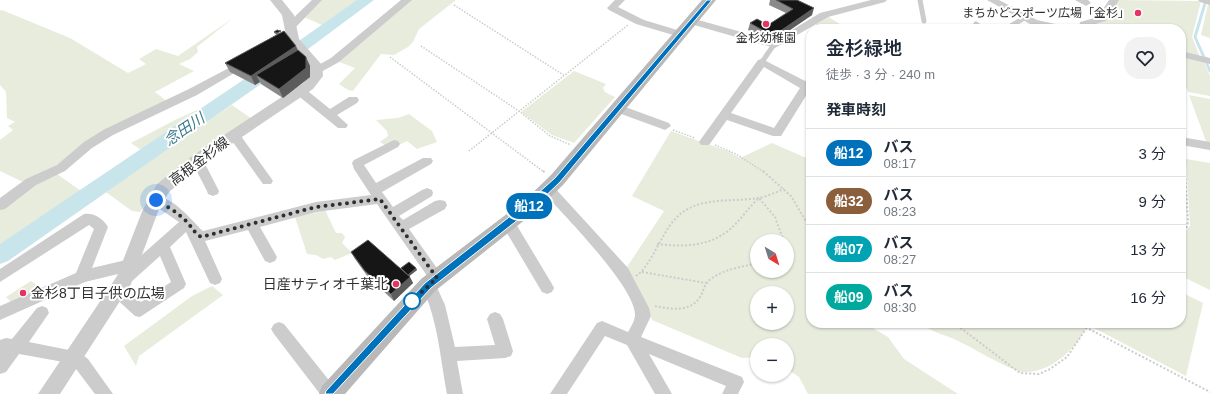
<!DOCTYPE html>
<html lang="ja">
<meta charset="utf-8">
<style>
body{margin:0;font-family:Helvetica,"Noto Sans JP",sans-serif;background:#f2f2f3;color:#1f2937;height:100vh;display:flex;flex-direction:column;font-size:15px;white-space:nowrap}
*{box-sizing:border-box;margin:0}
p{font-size:13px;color:#747a83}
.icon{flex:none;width:22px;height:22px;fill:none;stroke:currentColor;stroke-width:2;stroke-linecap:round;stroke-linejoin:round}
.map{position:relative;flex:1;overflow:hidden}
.panel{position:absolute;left:806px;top:24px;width:380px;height:304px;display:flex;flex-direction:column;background:#fff;border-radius:16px;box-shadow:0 1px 3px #0004}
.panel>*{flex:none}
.badge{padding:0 8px;border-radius:13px;font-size:14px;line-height:26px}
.needle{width:26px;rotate:142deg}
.controls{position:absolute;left:750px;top:234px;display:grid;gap:8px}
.controls a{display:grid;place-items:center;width:44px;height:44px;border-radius:50%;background:#fff;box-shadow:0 1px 3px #0004;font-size:20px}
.you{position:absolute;width:20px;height:20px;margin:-10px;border:3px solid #fff;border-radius:50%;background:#1a73e8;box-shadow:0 0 0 6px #1a73e833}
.map>.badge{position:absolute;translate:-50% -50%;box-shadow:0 0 0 2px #fff}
h2{padding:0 20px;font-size:15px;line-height:36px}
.round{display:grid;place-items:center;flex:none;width:42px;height:42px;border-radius:16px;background:#f2f2f3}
.overview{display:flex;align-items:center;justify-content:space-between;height:68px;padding:0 20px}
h1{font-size:19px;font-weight:600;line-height:30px}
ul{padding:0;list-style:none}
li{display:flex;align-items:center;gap:12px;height:48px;padding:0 20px;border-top:1px solid #e0e1e3}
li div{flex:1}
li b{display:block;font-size:15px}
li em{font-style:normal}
li .badge{min-width:44px;font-weight:700;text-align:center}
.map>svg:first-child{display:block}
.green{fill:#e8ecdd;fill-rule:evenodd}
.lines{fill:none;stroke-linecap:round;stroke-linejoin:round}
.stream{stroke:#c9e5ec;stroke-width:3}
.river{fill:#c9e5ec;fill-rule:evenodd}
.path-far1{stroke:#ccc;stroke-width:1.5;stroke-dasharray:1.5 1.5;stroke-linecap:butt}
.path{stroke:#ccc;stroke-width:2;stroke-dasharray:2 2;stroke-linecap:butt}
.service{stroke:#ccc;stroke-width:5}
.minor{fill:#ccc;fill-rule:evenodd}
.tertiary{fill:#ccc;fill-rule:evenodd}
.secondary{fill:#b9b9b9;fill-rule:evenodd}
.wall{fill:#8a8a8a}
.shaded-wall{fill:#5c5c5c}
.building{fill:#161616;stroke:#5c5c5c}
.line{fill:#0072bc;stroke:#fff}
.walk{stroke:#2f2f2f;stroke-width:4;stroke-dasharray:0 7.2}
.poi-dot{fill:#e43364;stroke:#fff;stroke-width:1.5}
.stop-dot{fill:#fff;stroke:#0072bc;stroke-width:2}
.labels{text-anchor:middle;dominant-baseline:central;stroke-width:4;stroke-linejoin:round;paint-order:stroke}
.far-poi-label{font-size:12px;fill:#2f2f2f;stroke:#fff;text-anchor:end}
.street-label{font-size:14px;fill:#2f2f2f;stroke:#fff}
.poi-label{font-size:14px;fill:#2f2f2f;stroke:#fff;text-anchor:end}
.water-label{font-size:15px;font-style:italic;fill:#3b7b8b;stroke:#fff}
</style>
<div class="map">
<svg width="1210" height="394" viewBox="0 0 1210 394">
<rect width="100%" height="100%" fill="#fff"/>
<path class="green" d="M320 0H370L331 29 304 17Z
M410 0H456L419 29 413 42 408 47 394 55 381 54 353 91 348 90 339 84 355 68 337 61Z
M1117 0 1201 1 1192 37 1200 57 1181 53V29H1089V25L1101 23 1107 20Z
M1208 4H1210V38L1201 35Z
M2 10 70 38 128 73 146 64 139 59 156 49 178 56 233 18 197 47 198 52 190 59 179 64 194 71 155 92 168 102 25 183 0 171V140L13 130 8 126 15 122 7 118 6 92 0 85V11Z
M827 16 848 29H826L816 25V23Z
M1181 56 1204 62 1210 76V96L1188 92 1181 73Z
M574 71 606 84 603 88 605 92 615 97 574 143 552 135 521 112Z
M243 82 252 87 147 154 131 143 177 119 204 107 215 99 231 96 242 88Z
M1189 95 1210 99V145L1207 144Z
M232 105 252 119 148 201 140 212 132 211 103 190Z
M409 114 432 131 437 142 417 149 407 141 399 145 395 142 386 146 380 142 388 136 387 131 376 120 398 118Z
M671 131 730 152 740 158 772 143 811 160V323H864L888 337 904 359 958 394H808L799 377 787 369V345H757V357L742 358 652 320 647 305 625 270 664 211 632 196ZM757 241H787V271H757ZM757 293H787V323H757Z
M1186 159 1210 163V290L1181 276V237L1190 226Z
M1181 161C1184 179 1191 215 1181 230Z
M57 174 88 196 0 254V209L33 185Z
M325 210 336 233H342L345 237 342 243 352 253 335 260 331 257 323 259 316 255 307 254 295 217Z
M31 281 44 290 12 303 6 297Z
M212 286 223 295 139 356 136 366 124 346 192 296Z
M1181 292 1203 303 1186 376 1094 328 1096 323H1181Z
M921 323H1088C1079 347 1050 374 1023 372 1013 372 973 348 962 343 946 334 936 335 921 323Z"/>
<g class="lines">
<path class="stream" d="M1206 0 1195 37 1210 71"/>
<path class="river" d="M357 0H374L261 84 8 261 0 264V244L249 76Z"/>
<path class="path-far1" d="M454 5 565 76
M421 46 519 111 550 136 571 145
M390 57 544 172
M673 130 695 138
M715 145 736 154 764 172
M469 151 628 25
M1181 153 1185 172"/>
<path class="path" d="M543 171 546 173
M763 171 791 196 811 230
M1181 234 1187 227 1188 221 1185 171
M657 244C682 247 708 247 729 230 740 221 748 208 759 198L775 217 783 239
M642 272 706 283
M636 276C653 265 663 225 683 212 704 197 734 202 758 198 767 197 776 192 784 189
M655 306C670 309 690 313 700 297 704 291 704 283 711 279 724 269 742 267 757 263
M954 323 1020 373 1039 374 1050 369 1067 357 1090 323
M1089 329 1210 392"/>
<path class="service" d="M920 0 924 21
M976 24 983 29
M1006 29 1024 18
M762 62 773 46"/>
<path class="minor" d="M312 0H322L294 29H286L285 27 286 25Z
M401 0H412L339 62 321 72H313L312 70 313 68 331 58Z
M615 0H625L618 7 644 20 684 32 685 34 680 37 636 24 609 10 607 8Z
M871 0H887L885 2 828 17 775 48 687 23 686 21 691 18 774 41 820 13Z
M987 0H999L1037 20 1069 27 1070 29H1052L1030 24Z
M1075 0H1088L1091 3 1086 6Z
M1109 0H1119L1106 21 1089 26V29H1079L1080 22 1098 17Z
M1198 0H1210V5L1200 2Z
M1181 51 1210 58V64L1181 57Z
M762 59 811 84V92L809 91 781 136H773L727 120 709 145H701L699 142 701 139 758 60ZM764 67 800 88 774 128 731 113Z
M244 60 249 63 248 65 197 95 113 135 92 148 65 171 36 185 5 209 0 210V198L26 179 57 165 84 142 105 129 189 89Z
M300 87 304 88 330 109 349 97H357L359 100 357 103 337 115 348 125 346 128H338L296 94 294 91 296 88Z
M617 104 669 123 671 126 665 130 613 111 611 108Z
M234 131 238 132 271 178 273 181 271 184H263L230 138 228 135 230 132Z
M1181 137 1210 142V150L1181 145Z
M394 140 398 141 400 144 398 147 364 165 376 183 423 158H431L433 161 431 164 382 192 393 207 422 190 427 188 432 190 433 193 432 196 399 216 403 220 435 201 440 200 445 201 447 205 445 209 409 229 444 278 442 282 435 283 445 305 455 347 495 345 487 319 490 314 495 312 500 314 503 319 513 351 511 356 505 358 457 361 463 394H447C440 357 438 319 421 285L423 281 430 280 377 204 316 212 260 227 277 257 275 261 270 263 265 261 248 230 205 241 222 279 220 283 215 285 210 283 186 232 170 247 186 284 184 288 140 317 135 316 112 295 110 291 112 287C123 283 132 295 141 302L171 282 160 256 131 282 126 284 121 282 119 278 122 273 85 282 0 320V306L76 273 94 229 89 225 0 282V269L84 214C93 212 104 219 108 227L92 268 130 259 135 261 179 222 151 203 149 200 151 197C169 191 192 221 203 231L316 202 371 195 354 169 352 163 354 160Z
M197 156 201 157 203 160 219 191 218 194 213 196 208 194 207 191 191 160 193 157Z
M548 184 553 186 628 268 649 308 651 316 641 337 742 377 744 382 738 394H722L726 386 649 354 672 394H655L627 345 605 336 567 394H550L597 323 602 321 628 332C631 327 635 320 635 315 636 288 563 214 543 192L542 189 543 186Z
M508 218 513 219 552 284 554 288 552 292 547 294 542 292 501 223 503 219Z
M42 306 47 308 49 313 29 342 79 352 88 359 113 394H95L76 369 69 363 19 354 6 372 0 374V340L6 338 12 339 37 308Z
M279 322 284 324 336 389 338 394H320L274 334 271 329 274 324Z"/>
<path class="tertiary" d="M270 0H282L294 15 299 39 322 65 323 76 313 89 202 164 169 192 159 209 131 284 60 394H38L117 276 143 209 157 184 192 156 303 83 309 75 308 66 287 40 282 15Z"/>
<path class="secondary" d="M702 0H716L563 185 536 211 435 291 345 394H319L322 386 421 279 524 201 551 175Z"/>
</g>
<path class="wall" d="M770 0H797L812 15 771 43 748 30 750 23 768 25 786 13 769 5Z
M274 32 281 33 298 50 310 66V77L283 98 261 84 260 82 255 85 230 72 225 63 277 35 275 34Z
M351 252 401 268H416L417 270 409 276 413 283 394 301 368 277 355 259Z"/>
<path class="shaded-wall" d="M814 8 812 15 771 43 773 36Z
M296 46 300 55 256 75 260 82 255 85 251 76Z
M306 57 310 66V77L283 98 279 89Z
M416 268 417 270 407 278 406 276Z
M410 277 413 283 394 301 391 294Z"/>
<path class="building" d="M776 0H797L814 8 773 36 750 23 757 19 768 25 793 9Z
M277 30 281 31 277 33 274 32Z
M284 31 296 46 251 76 225 63Z
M298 50 306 57V68L279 89 256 75Z
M368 240 410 277 391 294 365 271 351 252Z
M409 262 416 268 408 275 401 268Z"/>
<path class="line" d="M707 0H712L560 182 533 208 431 288 333 394H325L326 391 425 283 527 203 555 178Z"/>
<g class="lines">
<path class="walk" d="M156 200C166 206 179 213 188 223 192 228 194 232 201 237L316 207 380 199 437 278 412 301"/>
</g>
<g class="poi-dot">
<circle cx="1138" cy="13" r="4"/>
<circle cx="766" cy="24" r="4"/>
<circle cx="396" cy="284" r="4"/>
<circle cx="23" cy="293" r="4"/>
</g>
<circle class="stop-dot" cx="412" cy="301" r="8"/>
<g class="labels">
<g class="far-poi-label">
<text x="1130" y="13">まちかどスポーツ広場「金杉」</text>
<text x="766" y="38" text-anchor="middle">金杉幼稚園</text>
</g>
<g class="street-label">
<text transform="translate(199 161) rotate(-37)">高根金杉線</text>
</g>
<g class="poi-label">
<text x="388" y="284">日産サティオ千葉北</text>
<text x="31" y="293" text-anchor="start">金杉8丁目子供の広場</text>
</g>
<g class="water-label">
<text transform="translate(184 129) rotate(-34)">念田川</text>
</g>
</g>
</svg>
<div class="controls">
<a><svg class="needle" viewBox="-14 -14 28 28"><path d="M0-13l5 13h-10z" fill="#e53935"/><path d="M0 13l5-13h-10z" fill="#747a83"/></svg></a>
<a>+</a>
<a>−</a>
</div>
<div class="you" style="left:156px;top:200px"></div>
<b class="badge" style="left:529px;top:206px;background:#0072bc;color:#fff">船12</b>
<section class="panel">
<div class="overview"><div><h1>金杉緑地</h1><p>徒歩 · 3 分 · 240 m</p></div><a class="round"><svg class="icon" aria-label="heart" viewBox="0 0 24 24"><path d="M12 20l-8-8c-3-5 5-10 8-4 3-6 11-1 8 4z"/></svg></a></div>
<h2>発車時刻</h2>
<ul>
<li><span class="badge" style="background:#0072bc;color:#fff">船12</span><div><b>バス</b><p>08:17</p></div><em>3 分</em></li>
<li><span class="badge" style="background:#8b5e3c;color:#fff">船32</span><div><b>バス</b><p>08:23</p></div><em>9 分</em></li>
<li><span class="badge" style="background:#00a3b4;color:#fff">船07</span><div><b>バス</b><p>08:27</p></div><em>13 分</em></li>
<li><span class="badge" style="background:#00a99d;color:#fff">船09</span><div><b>バス</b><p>08:30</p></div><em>16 分</em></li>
</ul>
</section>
</div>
